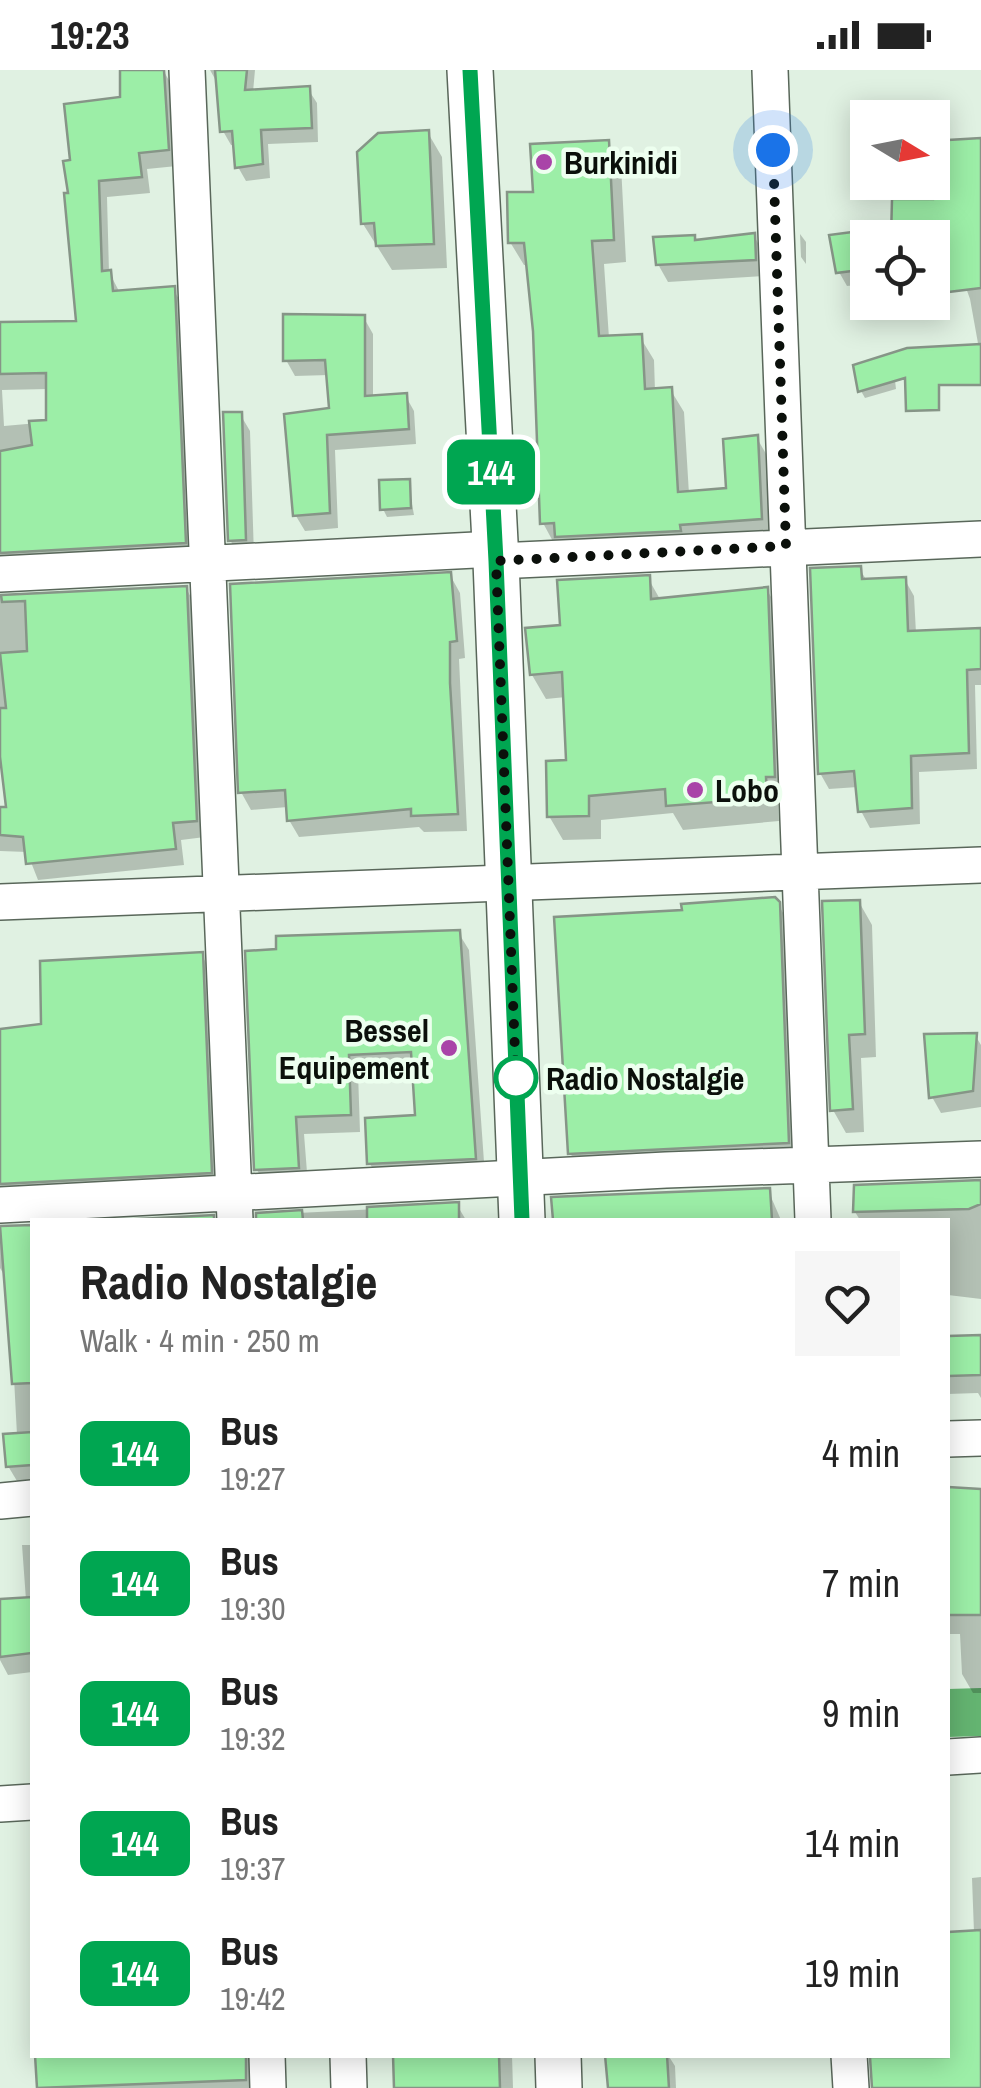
<!DOCTYPE html>
<meta charset="utf-8">
<style>
body{margin:0;font-family:"Archivo Narrow",sans-serif;background:#f6f6f6;color:#222;height:100vh;display:flex;flex-direction:column;font-size:38px;white-space:nowrap}
*{box-sizing:border-box;margin:0}
p{font-size:32px;color:#767676}
.icon{flex:none;width:55px;height:55px;fill:none;stroke:currentColor;stroke-width:2;stroke-linecap:round;stroke-linejoin:round}
.map{position:relative;flex:1;overflow:hidden}
.side{position:absolute;left:30px;top:1148px;width:920px;height:840px;display:flex;flex-direction:column;background:#fff;border-radius:0px;box-shadow:0 5px 25px #0003}
.side>*{flex:none}
.badge{padding:0 20px;border-radius:15px;font-size:35px;line-height:65px}
.needle{width:65px;rotate:100deg}
.controls{position:absolute;left:850px;top:30px;display:grid;gap:20px}
.controls a{display:grid;place-items:center;width:100px;height:100px;border-radius:0px;background:#fff;box-shadow:0 5px 25px #0003;font-size:50px}
.you{position:absolute;width:50px;height:50px;margin:-25px;border:8px solid #fff;border-radius:50%;background:#1a73e8;box-shadow:0 0 0 15px #1a73e833}
.map>.badge{position:absolute;translate:-50% -50%;box-shadow:0 0 0 5px #fff}
.round{display:grid;place-items:center;flex:none;width:105px;height:105px;border-radius:0px;background:#f6f6f6}
.head{display:flex;align-items:center;justify-content:space-between;height:170px;padding:0 50px}
h1{font-size:48px;font-weight:800;line-height:75px}
ul{padding:0;list-style:none}
li{display:flex;align-items:center;gap:30px;height:130px;padding:0 50px}
li div{flex:1}
li b{display:block;font-size:38px}
li em{font-style:normal}
li .badge{min-width:110px;font-weight:700;text-align:center}
.status{display:flex;justify-content:space-between;align-items:center;height:70px;padding:0 50px;background:#fff;direction:ltr}
.status svg{height:28px;fill:currentColor}
.map>svg:first-child{display:block}
.water{fill:#64b471}
.shadow{fill:#0003;fill-rule:evenodd}
.building{fill:#9ceea7;stroke:#869587;stroke-width:2.5}
.lines{fill:none;stroke-linecap:round;stroke-linejoin:round}
.minor-casing{stroke:#59675a;stroke-width:38}
.major-casing{stroke:#59675a;stroke-width:48}
.minor{stroke:#fff;stroke-width:35}
.major{stroke:#fff;stroke-width:45}
.line-casing{stroke:#fff;stroke-width:22}
.line{stroke:#00a651;stroke-width:15}
.walk{stroke:#0b100b;stroke-width:10;stroke-dasharray:0 18}
.poi-dot{fill:#a944a8;stroke:#edffef;stroke-width:4}
.stop-dot{fill:#fff;stroke:#00a651;stroke-width:5}
.labels{text-anchor:middle;dominant-baseline:central;stroke-width:9;stroke-linejoin:round;paint-order:stroke}
.poi-label{font-size:32px;font-weight:bold;fill:#0b100b;stroke:#edffef;text-anchor:start}
.stop-label{font-size:32px;font-weight:bold;fill:#0b100b;stroke:#edffef;text-anchor:start}
</style>
<div class="status"><b>19:23</b><svg viewBox="0 0 49 12"><path d="M0 12V9h3v3zM5 12V6h3v6zM10 12V3h3v9zM15 12V0h3v12zM26 1h20v11H26zM47 4h2v5h-2z"/></svg></div>
<div class="map">
<svg width="981" height="2018" viewBox="0 0 981 2018">
<rect width="100%" height="100%" fill="#e0f1e2"/>
<path class="water" d="M981 1618V1666L948 1667V1619Z"/>
<path class="shadow" d="M139 0H163L171 14 177 96 147 99 150 123 107 127 109 202 120 223 173 219 183 236 194 489 0 502V254L79 253 73 92 123 29ZM48 319 49 352 4 356 2 320Z
M210 0H255L253 22 308 19 317 33 318 72 268 74 270 108 246 111 238 97 236 75H231L223 61 219 16Z
M428 63 442 87 447 198 392 200 363 154Z
M981 70V290L970 229 935 132Z
M607 72 621 95 626 192 604 194 609 268 640 267 654 290 655 321 670 319 684 342 689 424 729 421 757 368 770 391 773 472 556 477 543 453 529 195H524L510 172 535 124Z
M873 161 877 168H868V214L847 216 839 202 832 167Z
M800 164 806 172V194L801 187Z
M754 166 763 182 764 206 668 212 659 196 656 170 696 173Z
M364 248 373 264V328L405 325 414 341 416 374 335 380 338 458 305 461 296 446 331 340 329 305 295 306 286 290Z
M893 293 896 319 865 328 861 321Z
M240 344 250 361 254 486 240 487 230 470Z
M408 412 414 445 387 447 383 439Z
M859 498 867 511 905 510 914 526 916 563 981 561V615H975L977 699 919 702 920 754 870 758 861 741 858 717 829 719 820 703Z
M450 505 460 523 465 588 459 589 467 761 424 762 419 757 299 767 289 750 288 737 251 740 241 722Z
M648 508 661 531 767 520 781 544 788 730 778 731 779 751 683 760 673 743 601 750V769L563 770 549 746 569 693 566 627 546 629 532 605 562 557Z
M186 518 195 535 205 767 181 770 184 795 38 810 27 782 0 781V739L9 740 0 691V527Z
M859 832 872 855 876 987 861 988 864 1062 846 1063 833 1040Z
M778 834 791 857 800 1095 583 1105 570 1083Z
M458 862 469 880 485 1106 380 1111 370 1094 417 1047 415 1000 358 1002 360 1062 304 1064 308 1115 267 1117 257 1100 248 883Z
M201 884 213 905 222 1123 0 1121V962L44 956Z
M975 965 981 975V1037L941 1043 932 1027Z
M981 1113V1229L948 1225V1150H860L855 1142Z
M768 1120 781 1150H555Z
M457 1135 466 1150H257L258 1145Z
M32 1156V1414L20 1416 8 1396 17 1365 9 1213 0 1198V1157Z
M981 1267V1328L978 1323 948 1324V1268Z
M981 1422V1623H973L962 1604 960 1564H948V1454Z
M22 1475H32V1602L8 1605 0 1590V1532L26 1530Z
M981 1807V2018H874L868 1985H948V1865L974 1863 972 1808Z
M37 1985H263L255 2018H39Z
M395 1985H512L513 2018H397Z
M608 1985H668L675 1996 676 2018H611Z"/>
<path class="building" d="M120 0H164L169 80 139 83 142 107 99 111 102 201 111 200 113 221 175 216 186 473 0 483V381L32 375 29 351 46 350V303L0 304V252L76 251 64 123H68L63 91 70 90 64 34 120 27Z
M215 0H247L245 20 310 16 312 58 261 60 263 94 235 98 232 61 220 62Z
M429 60 434 174 376 176 374 153 361 154 357 82 378 63Z
M981 68V218L932 224V168H891L892 129H933L932 71Z
M609 70 614 170 592 171 599 266 642 264 645 319 672 317 678 422 726 418 723 369 758 365 762 449 680 455 681 461 555 467 554 453 540 454 533 261 524 173H508L507 122H533L530 74Z
M868 160V199L836 203 829 165Z
M755 163 756 190 656 195 653 167 695 165V170Z
M283 244 365 245V326L407 323 409 359 327 365 330 443 293 446 284 344 329 338 325 290 283 291Z
M981 274V315H939V340L906 341 905 308 858 322 853 295 907 278Z
M223 342H242L246 470 228 471Z
M410 409 411 438 380 440 379 410Z
M861 496 862 509 906 507 908 561 981 558V599L967 600 969 683 911 686 912 738 858 742 854 701 818 704 810 498Z
M451 502 457 571 450 572V613L458 744 411 746V739L287 751 285 720 238 723 230 514Z
M650 505 651 529 768 517 775 707H766L767 728 666 736 665 719 589 726V746L547 747 546 691 566 690 562 602 530 605 525 558 560 555 557 510Z
M187 516 197 751 173 753 176 779 26 794 23 767 0 765V737H6L0 687V638H6L0 583 27 581 25 531 2 532 1 525Z
M775 827 780 832 789 1073 568 1084 554 847 682 840 681 834Z
M860 830 865 964 849 965 853 1039 830 1041 822 831Z
M460 860 476 1089 367 1094 365 1048 415 1045 411 982 349 985 351 1045 296 1047 299 1098 254 1100 245 881 276 879V866Z
M203 882 212 1103 0 1114V959L41 954 40 891Z
M977 963 973 1021 929 1028 924 964Z
M981 1110V1134L969 1139 853 1142 854 1115Z
M770 1118 772 1150H553L551 1127Z
M459 1132V1150H367V1137Z
M302 1140 303 1150H256V1143Z
M214 1145V1150H119Z
M32 1155V1313L12 1314 0 1156Z
M981 1265V1305L948 1306V1266Z
M32 1362V1395L6 1397 3 1364Z
M948 1417 981 1419V1545H948Z
M32 1527V1583L0 1587V1529Z
M981 1860V2018H872L870 1987H948V1862Z
M35 1985H246V2010L37 2018Z
M393 1985H499L500 2018H394Z
M605 1985H667L669 2018H608Z"/>
<g class="lines">
<g class="minor-casing">
<path id="minor" d="M187 0 235 1150
M770 0 813 1150
M496 491 981 469
M0 504 495 479
M0 832 981 795
M0 1135 666 1100 981 1089
M948 1369 981 1368
M0 1431 32 1428
M948 1687 981 1685
M0 1734 32 1732
M267 1985 268 2018
M348 1985 349 2018
M849 1985 851 2018"/>
</g>
<g class="major-casing">
<path id="major" d="M470 0 496 491 522 1150
M558 1985 559 2018"/>
</g>
<use href="#minor" class="minor"/>
<use href="#major" class="major"/>
</g>
<g class="lines">
<g class="line-casing">
<path id="line" d="M470 0 496 491 522 1150"/>
</g>
<use href="#line" class="line"/>
<path class="walk" d="M516 1008 496 491 786 476 773 80"/>
</g>
<g class="poi-dot">
<circle cx="544" cy="92" r="10"/>
<circle cx="695" cy="720" r="10"/>
<circle cx="449" cy="978" r="10"/>
</g>
<circle class="stop-dot" cx="516" cy="1008" r="20"/>
<g class="labels">
<g class="poi-label">
<text x="564" y="92">Burkinidi</text>
<text x="715" y="720">Lobo</text>
<text x="429" y="960" text-anchor="end">Bessel<tspan x="429" dy="37">Equipement</tspan></text>
</g>
<g class="stop-label">
<text x="546" y="1008">Radio Nostalgie</text>
</g>
</g>
</svg>
<div class="controls">
<a><svg class="needle" viewBox="-14 -14 28 28"><path d="M0-13l5 13h-10z" fill="#e53935"/><path d="M0 13l5-13h-10z" fill="#767676"/></svg></a>
<a><svg class="icon" aria-label="locate" viewBox="0 0 24 24"><circle cx="12" cy="12" r="6"/><path d="M12 2v4M12 18v4M2 12h4M18 12h4"/></svg></a>
</div>
<div class="you" style="left:773px;top:80px"></div>
<b class="badge" style="left:491px;top:402px;background:#00a651;color:#fff">144</b>
<section class="side">
<div class="head"><div><h1>Radio Nostalgie</h1><p>Walk · 4 min · 250 m</p></div><a class="round"><svg class="icon" aria-label="heart" viewBox="0 0 24 24"><path d="M12 20l-8-8c-3-5 5-10 8-4 3-6 11-1 8 4z"/></svg></a></div>
<ul>
<li><span class="badge" style="background:#00a651;color:#fff">144</span><div><b>Bus</b><p>19:27</p></div><em>4 min</em></li>
<li><span class="badge" style="background:#00a651;color:#fff">144</span><div><b>Bus</b><p>19:30</p></div><em>7 min</em></li>
<li><span class="badge" style="background:#00a651;color:#fff">144</span><div><b>Bus</b><p>19:32</p></div><em>9 min</em></li>
<li><span class="badge" style="background:#00a651;color:#fff">144</span><div><b>Bus</b><p>19:37</p></div><em>14 min</em></li>
<li><span class="badge" style="background:#00a651;color:#fff">144</span><div><b>Bus</b><p>19:42</p></div><em>19 min</em></li>
</ul>
</section>
</div>
